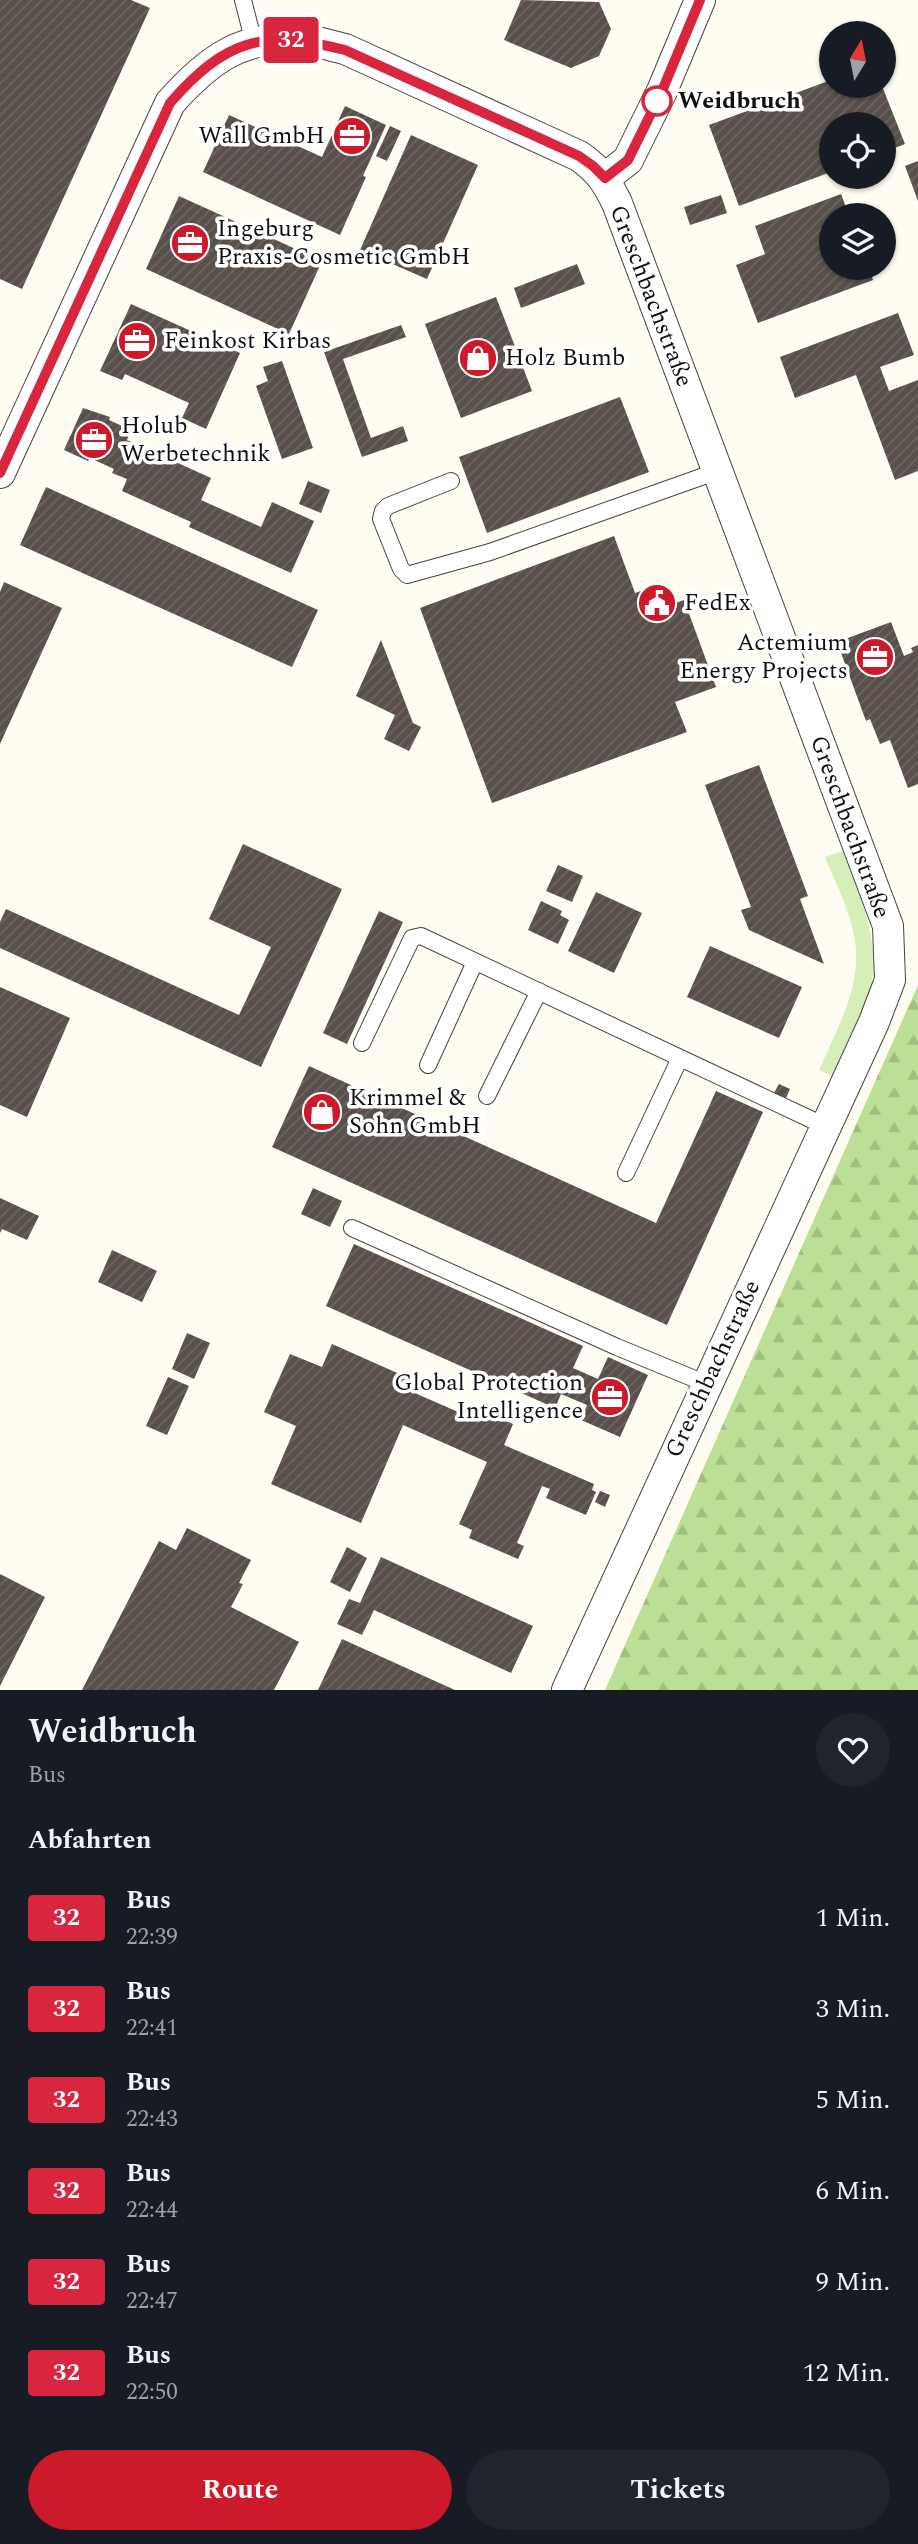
<!DOCTYPE html>
<html lang="de">
<meta charset="utf-8">
<style>
body{margin:0;font-family:Spectral,serif;background:#20242c;color:#f1f3f6;height:100vh;display:flex;flex-direction:column;font-size:26px;white-space:nowrap}
*{box-sizing:border-box;margin:0}
p{font-size:23px;color:#9ea1a6}
.icon{flex:none;width:38px;height:38px;fill:none;stroke:currentColor;stroke-width:2;stroke-linecap:round;stroke-linejoin:round}
.map{position:relative;height:1690px;overflow:hidden}
.details{display:flex;flex-direction:column;background:#171b24;flex:1}
.details>*{flex:none}
.badge{padding:0 14px;border-radius:5px;font-size:24px;line-height:46px}
.needle{width:46px;rotate:10deg}
.tools{position:absolute;left:819px;top:21px;display:grid;gap:14px}
.tools a{display:grid;place-items:center;width:77px;height:77px;border-radius:50%;background:#171b24;box-shadow:0 2px 5px #0004;font-size:35px}
.map>.badge{position:absolute;translate:-50% -50%;box-shadow:0 0 0 4px #fff}
h2{padding:0 28px;font-size:26px;line-height:63px}
.round{display:grid;place-items:center;flex:none;width:74px;height:74px;border-radius:37px;background:#20242c}
.overview{display:flex;align-items:center;justify-content:space-between;height:119px;padding:0 28px}
h1{font-size:33px;font-weight:700;line-height:52px}
.cta{display:flex;gap:14px;margin-top:auto;padding:14px 28px}
.cta a{flex:1;height:80px;border-radius:42px;background:#cd1a2b;color:#fff;font-size:28px;font-weight:700;line-height:80px;text-align:center}
.cta a+a{background:#20242c;color:#f1f3f6}
ul{padding:0;list-style:none}
li{display:flex;align-items:center;gap:21px;height:91px;padding:0 28px}
li div{flex:1}
li b{display:block;font-size:26px}
li em{font-style:normal}
li .badge{min-width:77px;font-weight:700;text-align:center}
.map>svg:first-child{display:block}
.grass{fill:#d6eeb7}
.forest{fill:url(#forest-firs)}
.building{fill:url(#building-hatch)}
.lines{fill:none;stroke-linecap:round;stroke-linejoin:round}
.lane-casing{stroke:#434343;stroke-width:18}
.street-casing{stroke:#434343;stroke-width:32}
.lane{stroke:#fff;stroke-width:16}
.street{stroke:#fff;stroke-width:30}
.line-casing{stroke:#fff;stroke-width:16}
.line{stroke:#d7263d;stroke-width:10}
.stop-dot{fill:#fff;stroke:#d7263d;stroke-width:3.5}
.labels{text-anchor:middle;dominant-baseline:central;stroke-width:7;stroke-linejoin:round;paint-order:stroke}
.stop-label{font-size:24px;font-weight:bold;fill:#101010;stroke:#fff;text-anchor:start}
.poi-label{font-size:24px;fill:#101010;stroke:#fff;text-anchor:start}
.street-label{font-size:24px;fill:#101010;stroke:#fff}
</style>
<div class="map">
<svg width="918" height="1690" viewBox="0 0 918 1690">
<defs>
<pattern id="forest-firs" width="22" height="20" patternUnits="userSpaceOnUse" patternTransform="scale(1.75)"><rect width="22" height="20" fill="#bbe095"/><path d="M5 1l3.5 6h-7zM16 11l3.5 6h-7z" fill="#a0bf7f"/></pattern>
<pattern id="building-hatch" width="6" height="6" patternUnits="userSpaceOnUse" patternTransform="scale(1.75)"><rect width="6" height="6" fill="#59504b"/><path d="M-1 1l2-2M0 6l6-6M5 7l2-2" fill="none" stroke="#6c6561"/></pattern>
</defs>
<rect width="100%" height="100%" fill="#fffcf2"/>
<path class="grass" d="M843 851C861 898 883 946 869 997 861 1024 846 1051 835 1077L819 1070C838 1026 864 984 854 935 849 908 835 882 825 857Z"/>
<path class="forest" d="M918 985V1690H605Z"/>
<path class="building" d="M0 0H131L150 8 22 289 0 279Z
M521 0 599 2 611 29 599 56 571 68 504 40Z
M831 80V86H882L905 144 884 152V124H831V172L739 206 709 125Z
M345 106 386 125 363 176 366 177 340 235 203 172 229 115 322 157Z
M390 126 401 131 387 161 376 156Z
M411 135 478 165 427 279 360 250Z
M918 161V201L905 166Z
M841 194 849 215H831V268H869L873 280 758 323 736 265 765 254 755 226Z
M721 195 727 213 690 225 684 207Z
M179 196 322 261 289 334 146 269Z
M577 264 585 284 521 308 514 288Z
M496 297 532 391 461 418 425 324Z
M131 304 240 353 206 429 182 418 189 403 125 374 122 380 100 371Z
M898 313 914 355 880 367 889 391 918 380V471L895 480 856 375 795 398 780 357Z
M401 325 406 337 343 359 371 438 403 426 408 441 362 457 324 352Z
M282 361 313 448 282 459 256 386 268 381 263 367Z
M620 397 649 472 487 533 459 457Z
M83 408 110 417 109 420 131 430 127 440 211 478 201 500 261 527 272 502 314 521 291 573 189 527 191 522 122 491 127 479 112 473 114 469 90 458 88 461 64 450Z
M308 481 330 490 321 513 299 504Z
M46 487 318 610 292 667 20 545Z
M614 536 635 593 661 584 669 605 684 600 716 687 675 702 687 732 492 803 420 608Z
M4 582 62 608 0 744V592Z
M891 622 904 656 913 652 911 648 918 645V784L908 788 890 740 880 744 870 719 866 721 837 642Z
M381 640 413 723 421 727 409 751 384 739 395 715 356 696Z
M759 765 808 896 800 899 824 964 749 930 741 910 751 907 705 785Z
M243 844 342 889 261 1067 0 948V922L6 909 239 1015 271 947 209 919Z
M558 865 583 876 572 902 546 891Z
M596 892 642 913 614 973 568 951Z
M541 901 562 911 560 915 569 920 558 944 528 930Z
M379 911 403 922 347 1044 323 1033Z
M710 946 802 987 779 1038 687 997Z
M0 987 70 1018 27 1117 0 1105Z
M309 1066 656 1223 716 1091 763 1112 667 1325 272 1147Z
M779 1084 790 1089 786 1098 774 1093Z
M313 1188 342 1201 330 1227 301 1214Z
M0 1198 39 1216 27 1240 2 1229 0 1233Z
M354 1244 583 1346 573 1368 598 1379 608 1357 648 1375 620 1437 581 1420 587 1405 561 1394 555 1408 326 1306Z
M112 1250 157 1271 142 1302 98 1282Z
M187 1333 210 1343 194 1379 172 1369Z
M332 1344 422 1384 417 1394 465 1415 469 1405 513 1424 504 1445 594 1484 592 1490 596 1492 586 1515 546 1498 550 1489 542 1486 517 1543 524 1546 518 1559 469 1538 472 1530 459 1524 487 1462 403 1425 361 1523 271 1484 296 1426 264 1412 290 1354 322 1367Z
M168 1377 189 1386 167 1435 146 1426Z
M600 1491 610 1495 605 1507 595 1502Z
M187 1528 251 1560 239 1583 243 1584 231 1607 299 1642 274 1690H82L159 1541 176 1550Z
M347 1547 367 1558 350 1592 330 1582Z
M381 1557 533 1626 511 1673 374 1610 362 1635 337 1624 349 1599 360 1603Z
M0 1574 45 1597 0 1686Z
M342 1639 455 1690H318Z"/>
<g class="lines">
<g class="lane-casing">
<path id="lane" d="M243 0 254 43
M451 481 388 506 383 511 381 519 401 569 407 575 490 552 718 471
M362 1043 412 938 421 936 825 1126
M428 1065 475 962
M487 1096 539 991
M626 1173 680 1058
M352 1228 617 1347 707 1384"/>
</g>
<g class="street-casing">
<path id="street" d="M605 178 628 160 662 91 700 0
M0 473 170 103C209 59 242 35 302 39 317 41 331 46 345 49L579 156C598 169 607 182 617 203L888 926 890 980 874 1022 567 1690"/>
</g>
<use href="#lane" class="lane"/>
<use href="#street" class="street"/>
</g>
<g class="lines">
<g class="line-casing">
<path id="line" d="M0 473 170 103C226 39 263 29 345 50L579 156 593 166 605 178 628 160 662 91 700 0"/>
</g>
<use href="#line" class="line"/>
</g>
<defs>
<g id="office-disc" transform="scale(2.0125)"><circle r="9.5" fill="#cd1a2b" stroke="#fff"/><path d="M-6-3h4V-5.5h4V-3h4V5H-6ZM-1-4.5V-3h2v-1.5ZM-6 0V1H6V0Z" fill="#fff"/></g>
<g id="shop-disc" transform="scale(2.0125)"><circle r="9.5" fill="#cd1a2b" stroke="#fff"/><path d="M-5-2.5h2.3a2.7 3.5 0 0 1 5.4 0H5L5.5 6h-11ZM-1.5-2.5h3a1.5 2.3 0 0 0-3 0Z" fill="#fff"/></g>
<g id="civic-disc" transform="scale(2.0125)"><circle r="9.5" fill="#cd1a2b" stroke="#fff"/><path d="M-.6-6.5H3V-4.5H.6V-3L4-1V1h2V6H-6V1h2V-1L-.6-3ZM-1.2 2.5V6h2.4V2.5Z" fill="#fff"/></g>
</defs>
<g fill-rule="evenodd">
<use href="#office-disc" x="352" y="136"/>
<use href="#office-disc" x="190" y="243"/>
<use href="#office-disc" x="137" y="341"/>
<use href="#shop-disc" x="478" y="358"/>
<use href="#office-disc" x="94" y="440"/>
<use href="#civic-disc" x="657" y="603"/>
<use href="#office-disc" x="875" y="657"/>
<use href="#shop-disc" x="322" y="1112"/>
<use href="#office-disc" x="610" y="1397"/>
</g>
<circle class="stop-dot" cx="657" cy="101" r="14"/>
<g class="labels">
<g class="stop-label">
<text x="678" y="101">Weidbruch</text>
</g>
<g class="poi-label">
<text x="325" y="136" text-anchor="end">Wall GmbH</text>
<text x="217" y="229">Ingeburg<tspan x="217" dy="28">Praxis-Cosmetic GmbH</tspan></text>
<text x="164" y="341">Feinkost Kirbas</text>
<text x="505" y="358">Holz Bumb</text>
<text x="121" y="426">Holub<tspan x="121" dy="28">Werbetechnik</tspan></text>
<text x="684" y="603">FedEx</text>
<text x="848" y="643" text-anchor="end">Actemium<tspan x="848" dy="28">Energy Projects</tspan></text>
<text x="349" y="1098">Krimmel &amp;<tspan x="349" dy="28">Sohn GmbH</tspan></text>
<text x="583" y="1383" text-anchor="end">Global Protection<tspan x="583" dy="28">Intelligence</tspan></text>
</g>
<g class="street-label">
<text transform="translate(651 296) rotate(69)">Greschbachstraße</text>
<text transform="translate(850 827) rotate(70)">Greschbachstraße</text>
<text transform="translate(713 1369) rotate(-65)">Greschbachstraße</text>
</g>
</g>
</svg>
<div class="tools">
<a><svg class="needle" viewBox="-14 -14 28 28"><path d="M0-13l5 13h-10z" fill="#e53935"/><path d="M0 13l5-13h-10z" fill="#9ea1a6"/></svg></a>
<a><svg class="icon" aria-label="locate" viewBox="0 0 24 24"><circle cx="12" cy="12" r="6"/><path d="M12 2v4M12 18v4M2 12h4M18 12h4"/></svg></a>
<a><svg class="icon" aria-label="layers" viewBox="0 0 24 24"><path d="M12 4l9 5-9 5-9-5zM3 14l9 5 9-5"/></svg></a>
</div>
<b class="badge" style="left:291px;top:40px;background:#d7263d;color:#fff">32</b>
</div>
<section class="details">
<div class="overview"><div><h1>Weidbruch</h1><p>Bus</p></div><a class="round"><svg class="icon" aria-label="heart" viewBox="0 0 24 24"><path d="M12 20l-8-8c-3-5 5-10 8-4 3-6 11-1 8 4z"/></svg></a></div>
<h2>Abfahrten</h2>
<ul>
<li><span class="badge" style="background:#d7263d;color:#fff">32</span><div><b>Bus</b><p>22:39</p></div><em>1 Min.</em></li>
<li><span class="badge" style="background:#d7263d;color:#fff">32</span><div><b>Bus</b><p>22:41</p></div><em>3 Min.</em></li>
<li><span class="badge" style="background:#d7263d;color:#fff">32</span><div><b>Bus</b><p>22:43</p></div><em>5 Min.</em></li>
<li><span class="badge" style="background:#d7263d;color:#fff">32</span><div><b>Bus</b><p>22:44</p></div><em>6 Min.</em></li>
<li><span class="badge" style="background:#d7263d;color:#fff">32</span><div><b>Bus</b><p>22:47</p></div><em>9 Min.</em></li>
<li><span class="badge" style="background:#d7263d;color:#fff">32</span><div><b>Bus</b><p>22:50</p></div><em>12 Min.</em></li>
</ul>
<div class="cta"><a>Route</a><a>Tickets</a></div>
</section>
